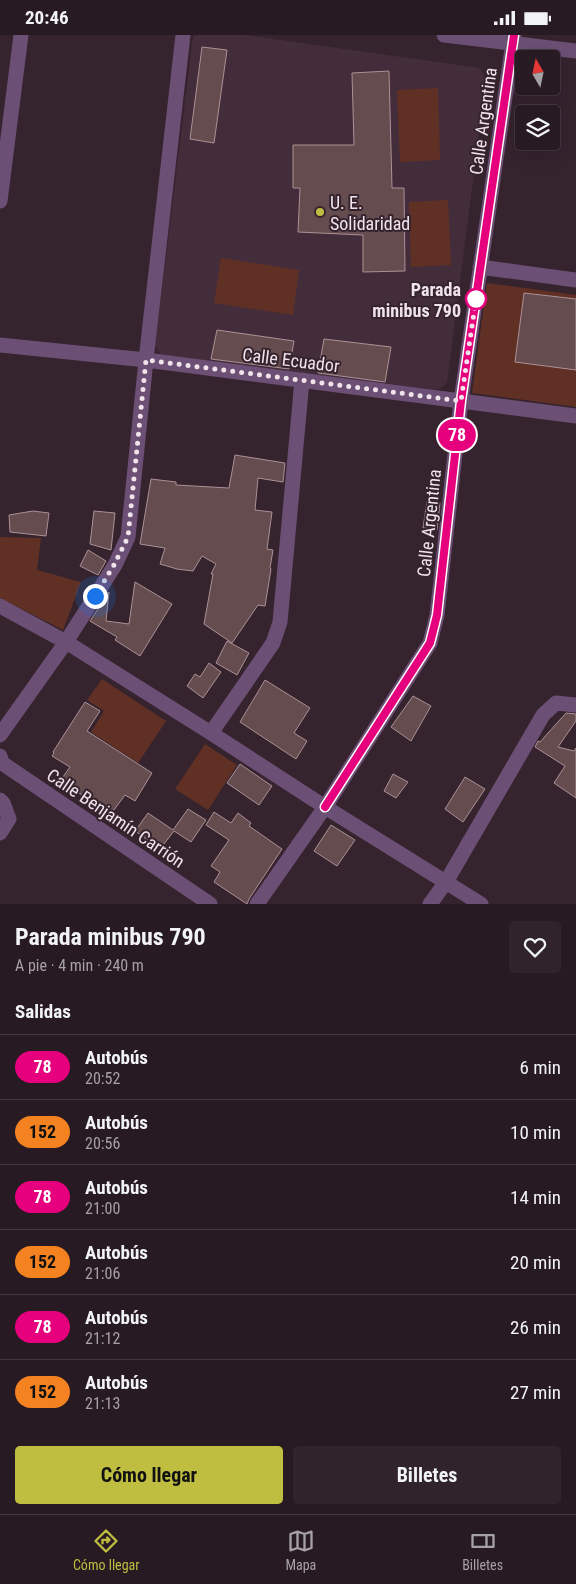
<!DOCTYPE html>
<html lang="es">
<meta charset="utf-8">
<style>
body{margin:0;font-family:"Roboto Condensed",sans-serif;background:#30232a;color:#f1f3f6;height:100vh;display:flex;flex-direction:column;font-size:19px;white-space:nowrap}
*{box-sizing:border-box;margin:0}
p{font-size:16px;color:#a5a1a5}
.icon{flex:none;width:28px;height:28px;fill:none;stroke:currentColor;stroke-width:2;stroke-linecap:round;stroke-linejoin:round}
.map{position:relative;height:869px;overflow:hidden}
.panel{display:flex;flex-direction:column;background:#281a22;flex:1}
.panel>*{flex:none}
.badge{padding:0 10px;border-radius:16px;font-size:18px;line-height:32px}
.needle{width:32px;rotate:351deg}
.tools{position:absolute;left:515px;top:15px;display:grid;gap:10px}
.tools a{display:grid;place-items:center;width:45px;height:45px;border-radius:5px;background:#281a22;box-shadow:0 5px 20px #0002,0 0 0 1px #443840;font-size:25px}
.you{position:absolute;width:25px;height:25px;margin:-12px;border:4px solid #fff;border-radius:50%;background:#1a73e8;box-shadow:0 0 0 8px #1a73e833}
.map>.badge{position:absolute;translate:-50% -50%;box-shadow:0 0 0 2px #fff}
h2{padding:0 15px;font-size:19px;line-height:45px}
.round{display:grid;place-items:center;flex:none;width:52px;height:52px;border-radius:5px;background:#30232a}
.overview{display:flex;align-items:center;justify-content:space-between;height:85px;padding:0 15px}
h1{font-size:24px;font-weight:700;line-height:38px}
.button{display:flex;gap:10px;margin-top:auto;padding:10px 15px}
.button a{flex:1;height:58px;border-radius:5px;background:#bfbe41;color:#111;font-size:20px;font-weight:700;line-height:58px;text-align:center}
.button a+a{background:#30232a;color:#f1f3f6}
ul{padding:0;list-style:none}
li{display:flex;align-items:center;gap:15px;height:65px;padding:0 15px;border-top:1px solid #443840}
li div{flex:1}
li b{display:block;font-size:19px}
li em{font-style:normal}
li .badge{min-width:55px;font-weight:700;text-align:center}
.status{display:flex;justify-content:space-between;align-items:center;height:35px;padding:0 25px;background:#281a22;direction:ltr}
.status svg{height:14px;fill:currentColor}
.dock{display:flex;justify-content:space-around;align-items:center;height:70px;border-top:1px solid #443840;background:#281a22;font-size:14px;color:#a5a1a5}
.dock a{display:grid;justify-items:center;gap:2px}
.dock .current{color:#bfbe41}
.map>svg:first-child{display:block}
.built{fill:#442d3b}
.green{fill:#603025}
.building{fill:#644c4f;stroke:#ac9195}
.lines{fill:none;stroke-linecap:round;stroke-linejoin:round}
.minor{stroke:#6c4f75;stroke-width:15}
.line-casing{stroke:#fff;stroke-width:11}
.line{stroke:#e6007e;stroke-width:8}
.walk{stroke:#f0e3ea;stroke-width:5;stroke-dasharray:0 9}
.poi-dot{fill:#bfbe41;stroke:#35232e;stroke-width:2}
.stop-dot{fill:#fff;stroke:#e6007e;stroke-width:2.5}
.labels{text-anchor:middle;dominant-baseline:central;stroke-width:4;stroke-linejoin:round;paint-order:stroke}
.street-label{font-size:18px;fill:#f0e3ea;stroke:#35232e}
.poi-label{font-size:18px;fill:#f0e3ea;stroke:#35232e;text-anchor:start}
.stop-label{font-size:18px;font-weight:bold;fill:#f0e3ea;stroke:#35232e;text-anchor:end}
</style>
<div class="status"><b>20:46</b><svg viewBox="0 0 49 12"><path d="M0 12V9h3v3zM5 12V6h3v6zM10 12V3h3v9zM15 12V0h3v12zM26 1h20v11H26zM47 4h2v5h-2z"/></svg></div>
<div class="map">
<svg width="576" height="869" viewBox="0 0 576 869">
<rect width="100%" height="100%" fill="#35232e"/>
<path class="built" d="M195 0H245L480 33 486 44 447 348 438 355 161 320 155 310 193 2Z"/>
<path class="green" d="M438 53 440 125 400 127 397 55Z
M448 165 451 230 411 232 409 167Z
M221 223 299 235 293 280 214 268Z
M487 248 576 260V372L472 358Z
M0 502 41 503 37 535 81 547 63 595 0 563Z
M102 644 166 686 138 728 91 697 104 676 87 665Z
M205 709 237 730 208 775 175 754Z"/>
<path class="building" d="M202 12 227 15 214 108 190 104Z
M389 36 392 153H404L405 236 363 237V200L298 197 300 153H293V110H354L352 38Z
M524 258 576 264V335L515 327Z
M217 295 294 306 289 334 211 324Z
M324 304 391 312 385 347 318 338Z
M235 420 285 428 283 447 258 443 255 475 272 477 267 514 273 515 270 533 271 534 265 571 258 570 232 608 204 589 213 539H211L216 529 202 521 193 536 177 534 160 529 165 513 140 509 151 444 176 447V450L229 453Z
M427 466 440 468 437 495 423 493Z
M33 476 49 478 46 501 10 497 9 480Z
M94 476 115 478 111 515 90 509Z
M88 515 106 526 98 540 80 531Z
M135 547 172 569 140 621 115 605 117 602 90 586 109 557 106 586 129 589Z
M227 606 249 618 237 640 216 628Z
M209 628 221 637 203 663 187 651 195 639 200 642Z
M265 645 310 673 294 698 307 706 296 724 240 687Z
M413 661 431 671 411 706 391 692Z
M85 667 100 676 87 696 152 738 135 766 125 760 111 779 74 755 72 758 58 749 70 732 52 721 54 718 53 717Z
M566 678 576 679V686L558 712 574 716 576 713V763L554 748 565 731 535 712 538 706 540 707Z
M240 729 272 751 259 770 227 748Z
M393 739 408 747 396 763 384 756Z
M465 742 485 754 463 787 445 774Z
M188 774 206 785 191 807 174 796 160 814 135 796 148 778 173 795Z
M214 777 231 788 238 778 251 788 249 791 282 814 249 864 247 869 214 847 220 837 211 831 229 805 206 790Z
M331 790 355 805 337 831 314 816Z"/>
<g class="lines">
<path class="minor" d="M444 0 576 16
M0 166 21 0
M480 232 576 245
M0 310 146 325 576 381
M0 571 66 607 211 698 325 772 481 869
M211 698 273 608 280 587 302 345
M0 700 66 607 115 530 128 502 146 325 183 0
M0 721 2 728 210 869
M0 765 3 768 9 784 0 798
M257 869 325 772 430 608 437 580 461 366 514 0
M430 869 446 847 543 680 556 668 576 670"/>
</g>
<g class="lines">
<g class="line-casing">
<path id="line" d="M325 772 430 608 437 580 461 366 514 0"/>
</g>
<use href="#line" class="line"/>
<path class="walk" d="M95 561 114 530 128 502 146 325 461 366 476 264"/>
</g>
<circle class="poi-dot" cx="320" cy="177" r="5"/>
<circle class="stop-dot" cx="476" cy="264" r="10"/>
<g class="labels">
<g class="street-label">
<text transform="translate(483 86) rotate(-82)">Calle Argentina</text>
<text transform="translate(291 325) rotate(7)">Calle Ecuador</text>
<text transform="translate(429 488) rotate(-84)">Calle Argentina</text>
<text transform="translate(116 783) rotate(34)">Calle Benjamín Carrión</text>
</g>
<g class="poi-label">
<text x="330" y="167">U. E.<tspan x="330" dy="21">Solidaridad</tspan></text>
</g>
<g class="stop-label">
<text x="461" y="254">Parada<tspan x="461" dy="21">minibus 790</tspan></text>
</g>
</g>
</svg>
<div class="tools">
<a><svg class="needle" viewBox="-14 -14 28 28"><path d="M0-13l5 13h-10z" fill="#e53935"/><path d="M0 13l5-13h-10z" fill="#a5a1a5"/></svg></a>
<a><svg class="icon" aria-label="layers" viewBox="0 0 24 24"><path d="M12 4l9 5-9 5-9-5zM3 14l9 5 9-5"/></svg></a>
</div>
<div class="you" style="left:95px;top:561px"></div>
<b class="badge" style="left:457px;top:400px;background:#e6007e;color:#fff">78</b>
</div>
<section class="panel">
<div class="overview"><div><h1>Parada minibus 790</h1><p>A pie · 4 min · 240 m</p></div><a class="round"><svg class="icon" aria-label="heart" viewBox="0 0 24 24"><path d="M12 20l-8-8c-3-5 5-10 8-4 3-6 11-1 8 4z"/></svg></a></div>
<h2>Salidas</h2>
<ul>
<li><span class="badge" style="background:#e6007e;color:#fff">78</span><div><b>Autobús</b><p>20:52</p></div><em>6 min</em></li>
<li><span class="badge" style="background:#f58220;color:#111">152</span><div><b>Autobús</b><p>20:56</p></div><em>10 min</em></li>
<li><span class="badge" style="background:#e6007e;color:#fff">78</span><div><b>Autobús</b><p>21:00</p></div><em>14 min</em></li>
<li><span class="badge" style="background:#f58220;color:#111">152</span><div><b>Autobús</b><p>21:06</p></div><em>20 min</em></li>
<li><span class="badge" style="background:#e6007e;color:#fff">78</span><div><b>Autobús</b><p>21:12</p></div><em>26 min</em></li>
<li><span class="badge" style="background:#f58220;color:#111">152</span><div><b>Autobús</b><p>21:13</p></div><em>27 min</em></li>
</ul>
<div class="button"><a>Cómo llegar</a><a>Billetes</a></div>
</section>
<nav class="dock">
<a class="current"><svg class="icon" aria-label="directions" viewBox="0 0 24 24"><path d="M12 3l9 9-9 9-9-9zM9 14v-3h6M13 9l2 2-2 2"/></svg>Cómo llegar</a>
<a><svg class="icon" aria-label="map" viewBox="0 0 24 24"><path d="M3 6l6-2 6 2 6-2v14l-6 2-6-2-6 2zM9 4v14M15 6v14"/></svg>Mapa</a>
<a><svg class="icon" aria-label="tickets" viewBox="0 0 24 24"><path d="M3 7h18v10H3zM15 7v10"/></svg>Billetes</a>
</nav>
